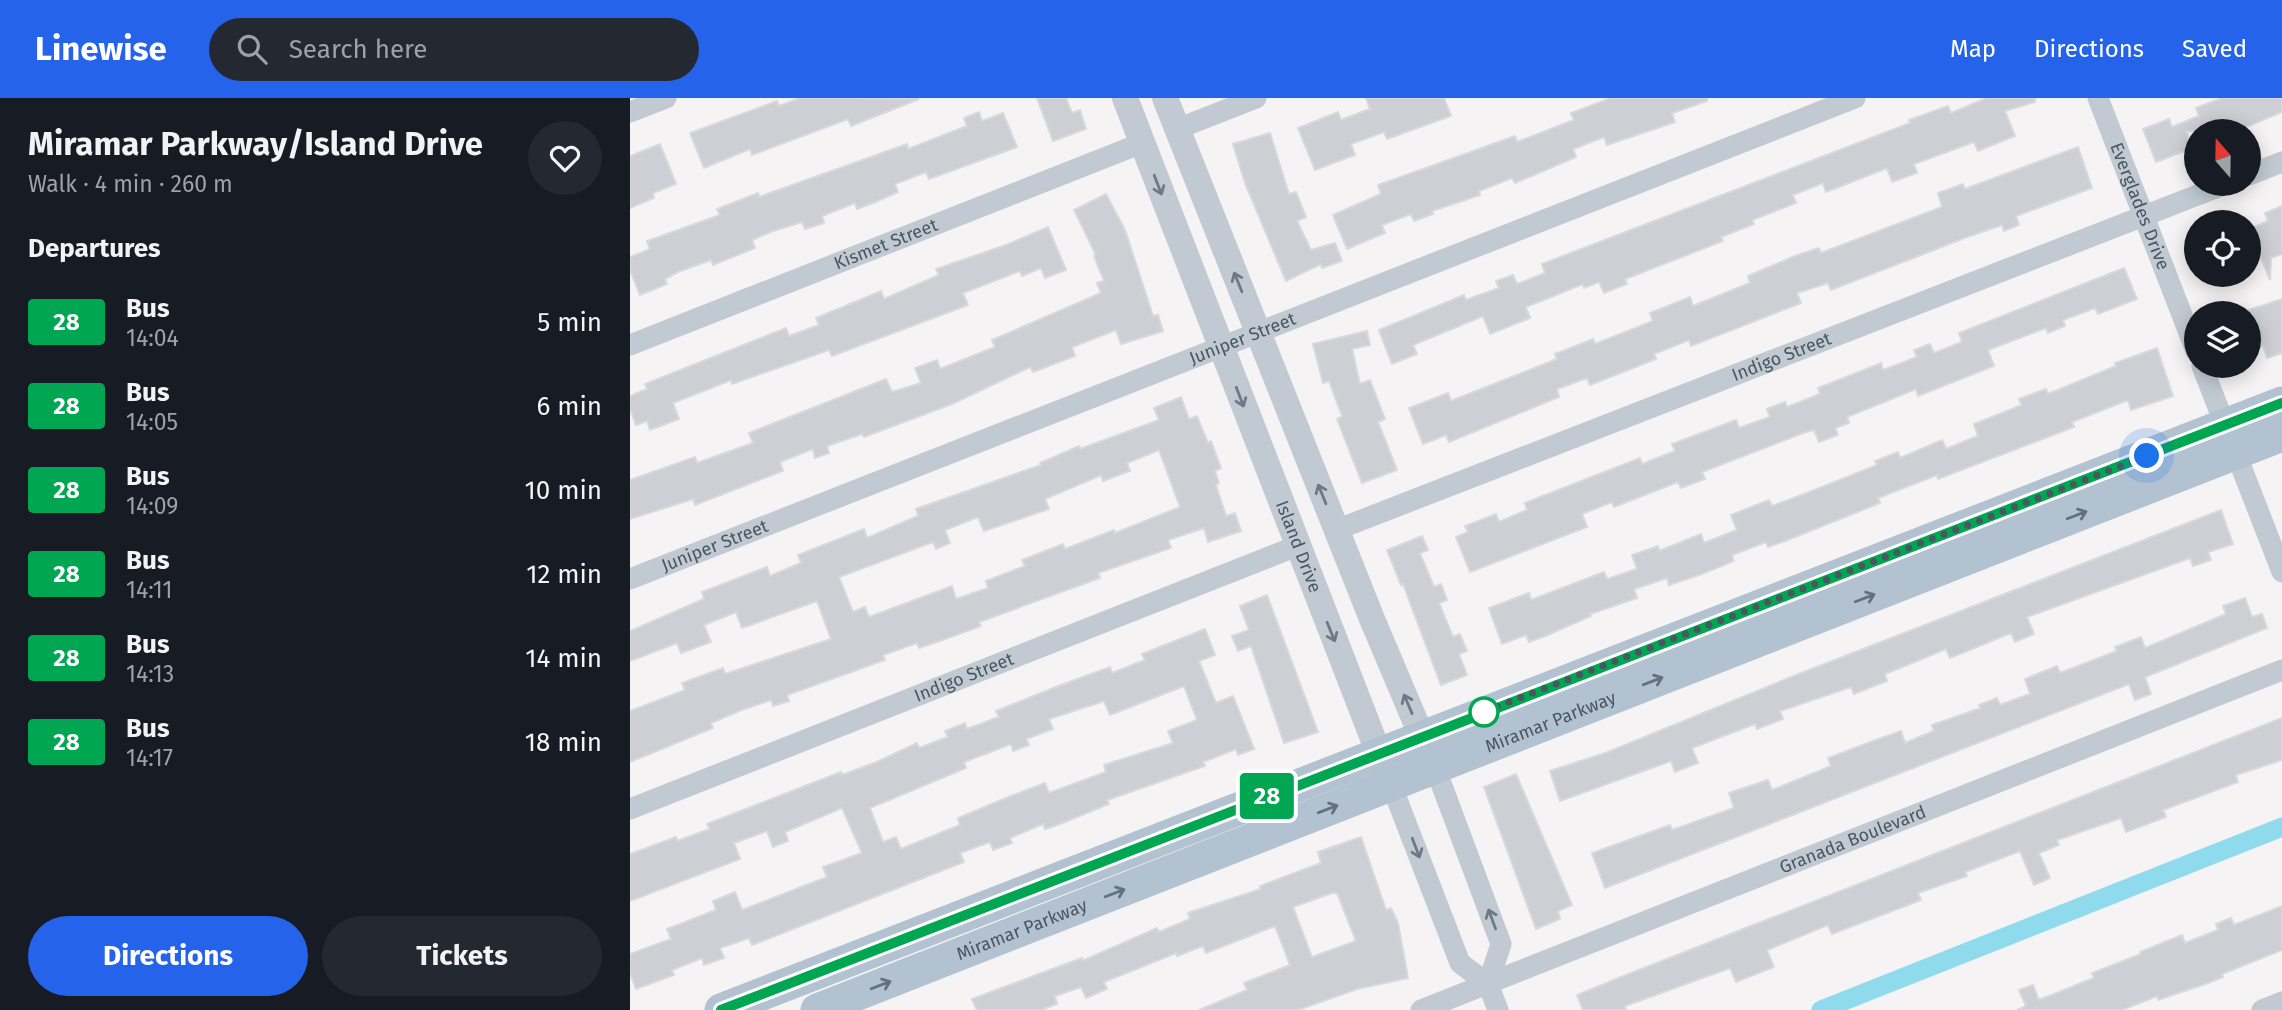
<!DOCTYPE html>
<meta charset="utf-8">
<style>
body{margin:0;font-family:"Fira Sans",sans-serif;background:#242831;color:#f1f3f6;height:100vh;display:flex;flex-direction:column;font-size:26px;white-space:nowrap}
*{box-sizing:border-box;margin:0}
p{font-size:23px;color:#9ea1a6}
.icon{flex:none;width:38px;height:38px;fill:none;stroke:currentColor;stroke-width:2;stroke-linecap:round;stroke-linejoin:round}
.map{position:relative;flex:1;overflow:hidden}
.sheet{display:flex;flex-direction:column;background:#171b24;width:630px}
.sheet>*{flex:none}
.badge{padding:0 14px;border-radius:5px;font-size:24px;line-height:46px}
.needle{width:46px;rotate:340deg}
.controls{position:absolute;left:1554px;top:21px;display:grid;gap:14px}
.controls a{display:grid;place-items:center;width:77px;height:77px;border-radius:50%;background:#171b24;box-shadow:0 4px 18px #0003;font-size:35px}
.you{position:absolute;width:35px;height:35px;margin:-18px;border:5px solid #fff;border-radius:50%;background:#1a73e8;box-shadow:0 0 0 10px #1a73e833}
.map>.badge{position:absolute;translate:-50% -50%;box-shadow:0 0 0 4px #fff}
h2{padding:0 28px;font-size:26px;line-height:63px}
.round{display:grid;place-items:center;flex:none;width:74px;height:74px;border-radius:37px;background:#242831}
.headline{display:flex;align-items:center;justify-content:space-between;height:119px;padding:0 28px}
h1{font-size:33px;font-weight:700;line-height:52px}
.action{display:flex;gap:14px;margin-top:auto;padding:14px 28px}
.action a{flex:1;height:80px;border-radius:42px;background:#2563eb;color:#fff;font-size:28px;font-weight:700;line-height:80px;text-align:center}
.action a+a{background:#242831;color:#f1f3f6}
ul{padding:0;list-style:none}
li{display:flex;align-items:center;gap:21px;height:84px;padding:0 28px}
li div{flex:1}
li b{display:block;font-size:26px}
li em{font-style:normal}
li .badge{min-width:77px;font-weight:700;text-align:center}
header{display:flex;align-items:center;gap:42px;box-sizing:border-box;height:98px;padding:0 35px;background:#2563eb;color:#fff}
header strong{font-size:33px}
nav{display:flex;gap:38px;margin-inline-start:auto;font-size:24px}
.search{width:490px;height:63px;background:#242831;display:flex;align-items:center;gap:18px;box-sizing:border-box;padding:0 24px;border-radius:38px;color:#9ea1a6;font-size:26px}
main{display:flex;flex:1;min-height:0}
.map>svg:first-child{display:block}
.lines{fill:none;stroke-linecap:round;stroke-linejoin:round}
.canal{stroke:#90daee;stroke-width:19}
.building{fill:#cdcfd5;stroke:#d7d9de;stroke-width:2;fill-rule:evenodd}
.minor{stroke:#c1cad2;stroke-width:21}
.tertiary{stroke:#c1cad2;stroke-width:26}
.primary{stroke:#b3c2d1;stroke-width:33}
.oneway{stroke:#6e7983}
.oneway2{stroke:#64717d}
.line-casing{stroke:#fff;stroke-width:16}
.line{stroke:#00a651;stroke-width:10}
.walk{stroke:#4a5661;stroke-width:7;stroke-dasharray:0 12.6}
.stop-dot{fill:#fff;stroke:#00a651;stroke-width:3.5}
.labels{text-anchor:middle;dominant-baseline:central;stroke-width:5;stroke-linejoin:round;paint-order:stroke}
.street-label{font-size:18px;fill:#4a5661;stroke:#fff}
</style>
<header>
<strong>Linewise</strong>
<div class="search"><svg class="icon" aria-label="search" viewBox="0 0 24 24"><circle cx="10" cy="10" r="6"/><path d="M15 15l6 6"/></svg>Search here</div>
<nav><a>Map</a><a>Directions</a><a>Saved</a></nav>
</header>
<main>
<section class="sheet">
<div class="headline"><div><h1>Miramar Parkway/Island Drive</h1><p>Walk · 4 min · 260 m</p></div><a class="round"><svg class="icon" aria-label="heart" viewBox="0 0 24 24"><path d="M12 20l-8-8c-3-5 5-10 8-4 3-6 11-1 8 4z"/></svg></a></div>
<h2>Departures</h2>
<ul>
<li><span class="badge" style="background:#00a651;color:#fff">28</span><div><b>Bus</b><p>14:04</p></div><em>5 min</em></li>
<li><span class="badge" style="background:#00a651;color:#fff">28</span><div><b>Bus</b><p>14:05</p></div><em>6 min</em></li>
<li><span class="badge" style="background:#00a651;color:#fff">28</span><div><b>Bus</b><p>14:09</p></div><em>10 min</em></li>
<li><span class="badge" style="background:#00a651;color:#fff">28</span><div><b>Bus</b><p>14:11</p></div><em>12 min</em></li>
<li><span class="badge" style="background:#00a651;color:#fff">28</span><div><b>Bus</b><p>14:13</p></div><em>14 min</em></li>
<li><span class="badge" style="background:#00a651;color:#fff">28</span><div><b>Bus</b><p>14:17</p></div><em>18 min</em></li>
</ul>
<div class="action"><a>Directions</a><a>Tickets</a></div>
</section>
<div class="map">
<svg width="1652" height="912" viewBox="0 0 1652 912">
<rect width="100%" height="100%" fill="#f5f3f3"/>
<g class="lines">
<path class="canal" d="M1191 912 1652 729"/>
</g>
<path class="building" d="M170 0 289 1 221 28 218 21 122 57 120 51 74 70 60 35 147 3 149 8Z
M407 0H436L442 15 450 12 456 31 423 43Z
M736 0H814L821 18 757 41 754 34 721 46 725 57 685 72 668 30 708 14 711 22 740 11Z
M981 0H1077V3L1042 15 1045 24 977 47 974 39 943 51 946 59 885 85 882 80 849 93 850 97 802 113 803 116 784 123 781 116 752 127 755 135 717 151 703 117 751 96 748 87 885 38 887 44 944 22 941 15Z
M1357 0H1405V4L1375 13 1385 38 1348 53 1344 44 1284 66 1287 75 1262 84 1257 70 1196 94 1193 85 1163 97 1166 105 1122 122 1124 126 1091 139 1093 143 995 181 997 186 974 195 969 184 954 190 953 186 896 209 900 220 860 236 853 218 783 247 787 256 762 266 749 232 834 197 836 202 869 190 866 183 883 177 887 186 915 175 912 166 1280 25 1279 22 1318 8 1321 15Z
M1592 0H1652V14L1607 33H1556L1563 50 1526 64 1513 31 1539 21 1542 29 1569 18 1566 10Z
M349 14 352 23 373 15 387 49 299 81 296 74 265 86 268 94 243 105 227 111 225 105 192 118 194 125 175 131 172 124 143 133 122 142 125 150 83 167 81 162 48 174 35 181 37 186 10 197 0 172V159L20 151 17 143 90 117 87 111 128 95 129 99 277 46 278 51 337 28 334 20Z
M640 35 659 96 666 94 676 119 667 123 681 152 705 145 712 163 692 170 691 166 656 183 615 85 603 46Z
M30 46 46 86 23 95 24 100 0 110V58Z
M1448 49 1462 90 1386 118 1389 127 1374 133 1372 127 1337 139 1201 192 1198 185 1167 195 1171 205 1061 248 1059 242 1024 256 1026 261 960 287 957 280 927 291 929 299 819 344 816 337 793 346 779 310 818 295 821 303 927 261 925 256 963 241 965 246 1023 223 1020 215 1060 199 1063 208 1120 185 1118 178 1165 158 1189 150 1191 155 1312 109 1308 95 1333 86 1335 91Z
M476 96 495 132 523 218 528 217 533 233 491 246 486 232 442 249 445 258 403 274 400 269 322 306 234 339 232 336 197 348 199 355 185 360 183 351 150 364 153 373 137 379 65 407 63 401 0 421V382L65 359 67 365 123 345 119 335 256 281 262 294 291 285 285 270 307 262 310 271 365 249 362 242 471 195 467 185 474 183 464 158 466 157 444 112Z
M1652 108V156L1641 160 1640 182 1619 131 1638 123 1635 115Z
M418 129 436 172 415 180 411 170 392 178 390 173 333 195 338 207 202 258 199 252 102 286 101 282 43 305 49 321 20 332 17 323 6 327 0 311V298L17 291 15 286 156 230 159 238 189 227 186 220 251 193 254 201 309 177 306 171 379 146Z
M1494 170 1507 201 1468 216 1465 210 1433 222 1435 228 1418 235 1416 230 1358 252 1364 268 1288 298 1286 291 1217 319 1219 325 1205 330 1208 337 1189 344 1184 332 1176 334 1072 374 1075 381 1051 390 1048 384 984 409 982 404 952 416 957 429 840 474 826 439 838 434 835 428 866 416 869 424 897 412 895 405 1010 360 1012 366 1045 353 1042 346 1106 322 1109 330 1140 319 1137 311 1155 304 1157 309 1190 296 1188 290 1251 265 1253 272 1287 259 1284 252 1300 246 1304 255 1332 244 1329 235Z
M1652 201V255L1637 260 1633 248 1619 252V212Z
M737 233 740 247 722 251 730 286 740 282 755 321 748 324 767 372 732 385 707 321 712 318 699 283 693 285 683 246Z
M1527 250 1543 298 1501 312 1498 302 1442 324 1444 329 1308 381 1307 377 1248 400 1250 405 1155 443 1138 449 1136 444 1102 457 1104 463 1072 476 1039 487 1037 480 1004 491 1007 500 960 516 961 518 915 538 899 544 896 537 872 546 859 510 899 495 901 502 974 474 977 481 1007 471 1002 457 1028 448 1029 453 1071 436 1074 445 1107 432 1101 417 1139 402 1142 408 1177 395 1247 367 1245 363 1268 354 1270 360 1312 342 1316 351 1348 338 1344 326 1392 307 1389 301 1416 291 1418 296 1486 268 1485 265Z
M551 299 559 321 567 318 578 345 581 343 591 370 585 373 589 385 586 387 596 418 605 415 611 433 578 444 574 430 538 442 541 450 468 475 470 480 349 524 351 528 304 545 289 550 287 545 253 557 255 562 157 597 159 603 143 608 141 602 109 613 81 625 83 630 0 664V613L55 592 52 585 93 570 95 576 201 541 187 503 112 530 106 514 74 527 81 544 51 555 47 545 0 563V533L74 501 72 494 137 469 140 478 171 465 168 457 234 431 237 440 288 418 286 411 411 367 410 365 449 348 450 351 529 322 524 310ZM529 352 550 409 485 435 484 432 435 451 433 446 392 462 395 468 356 483 358 490 326 501 322 488 239 519 235 509 223 514 209 479 303 444 306 451 320 445 315 432 348 419 354 433 419 411 415 401 471 377 473 383 500 373 497 365Z
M1591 412 1603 446 1578 454 1581 462 1563 468 1560 460 1397 519 1404 536 1385 544 1381 535 1320 560 1316 551 1255 576 1257 583 1224 596 1221 589 1150 613 1153 621 1127 631 1125 626 1062 650 1068 665 1045 674 1041 663 930 703 920 673 978 654 1161 579Z
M792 438 798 452 790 455 804 489 811 486 817 502 809 505 823 539 830 536 837 553 829 556 837 577 811 587 773 486 771 487 757 452Z
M637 497 688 634 654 645 621 548 608 553 602 538 619 532 610 508Z
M1615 500 1622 519 1632 516 1637 530 1515 579 1521 596 1505 602 1499 586 975 790 962 755 1040 727 1042 732 1104 710 1099 695 1138 682 1142 692 1201 668 1198 660 1235 646 1271 633 1275 645 1304 633 1302 627 1351 610 1349 607 1367 600 1370 607 1400 596 1395 581 1427 568 1430 575 1487 553 1485 549 1511 539 1515 550 1596 516 1593 508Z
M575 531 585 557 569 563 586 605 603 598 624 651 608 657 606 651 573 664 575 668 477 702 479 706 430 726 415 731 413 726 380 740 382 745 363 752 360 744 330 755 334 764 122 847 119 840 90 850 94 860 74 867 72 860 42 872 44 877 6 891 0 875V856L41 841 37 831 86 812 83 803 105 794 112 812 197 779 193 769 232 755 212 710 155 734 158 743 143 749 137 733 104 745 110 761 0 803V756L46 739 47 743 80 731 77 726 211 674 212 677 249 663 287 645 289 650 318 639 315 633 335 625 337 631 369 619 366 613 431 587 480 569 482 575 515 562 512 556ZM554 588 567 622 538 633 543 645 474 667 476 674 419 695 415 685 376 700 328 720 330 727 271 751 266 739 253 744 240 710 336 670 334 664 381 646 383 653 399 647 396 641 423 631 419 621 474 603 480 617Z
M1652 620V662L1606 677 1608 684 1533 712 1536 719 1496 734 1491 720 1427 742 1429 747 1409 755 1420 780 1404 787 1390 753 1335 774 1337 778 1288 795 1291 802 1202 836 1198 827 1137 852 1144 869 1106 884 1100 870 995 908 996 912H953L947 897 996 877Z
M886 676 942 807 928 813 930 821 906 831 854 689Z
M731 739 756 812 761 810 768 825 778 880 727 891 668 912H569L617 892 614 885 660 867 645 828 576 855 573 848 547 858 546 855 474 884 477 891 456 900 451 889 425 898 427 906 411 912H347L342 901 452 860V863L527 830 529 834 560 821 558 815 631 791 630 788 691 765 688 754ZM702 795H707L726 843 682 859 663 809Z
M1652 808V852L1592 876 1593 879 1578 885 1528 902 1527 898 1492 912H1387L1396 908 1389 892 1403 887 1409 902 1464 880 1462 875 1511 856 1510 854 1552 837 1555 845 1588 832 1586 826 1601 820 1604 827Z"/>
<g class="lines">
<g class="minor">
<path id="s1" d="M1468 0 1566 253"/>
<path d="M0 14 36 0"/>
<path d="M547 31 626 0"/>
<path d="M1619 77 1652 64"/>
<path id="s2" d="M0 247 512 45"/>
<path d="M1572 268 1652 474"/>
<path id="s3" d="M706 432 1596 86"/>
<path id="s4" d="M0 481 1225 0"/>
<path d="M805 669 871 846 858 886"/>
<path d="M761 686 830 865 858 886 868 912"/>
<path id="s5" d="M0 711 667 448"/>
<path id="s6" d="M791 912 1652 572"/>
<path d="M1632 912 1652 904"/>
</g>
<g class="tertiary">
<path id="s7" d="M495 0 756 674"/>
<path d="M535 0 742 521 800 658"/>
</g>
<g class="primary">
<path d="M91 912 1652 305"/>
<path id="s8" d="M187 912 1652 337"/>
</g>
</g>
<defs><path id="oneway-shaft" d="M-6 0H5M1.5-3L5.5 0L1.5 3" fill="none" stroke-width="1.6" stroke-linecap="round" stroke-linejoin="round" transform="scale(1.75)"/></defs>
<g class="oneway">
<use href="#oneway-shaft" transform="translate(528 87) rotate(69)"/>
<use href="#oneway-shaft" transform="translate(608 184) rotate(-112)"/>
<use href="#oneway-shaft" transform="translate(610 299) rotate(69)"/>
<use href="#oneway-shaft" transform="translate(692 396) rotate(-112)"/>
<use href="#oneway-shaft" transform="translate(701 534) rotate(68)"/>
<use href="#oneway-shaft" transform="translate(778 606) rotate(-113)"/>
<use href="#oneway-shaft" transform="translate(786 750) rotate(69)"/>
<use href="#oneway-shaft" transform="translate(862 821) rotate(-110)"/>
</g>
<g class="oneway2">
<use href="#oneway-shaft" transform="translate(1447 417) rotate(-21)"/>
<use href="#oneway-shaft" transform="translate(1235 500) rotate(-21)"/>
<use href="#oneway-shaft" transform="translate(1023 583) rotate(-21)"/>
<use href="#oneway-shaft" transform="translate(698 711) rotate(-21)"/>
<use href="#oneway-shaft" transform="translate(485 795) rotate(-21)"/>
<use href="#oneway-shaft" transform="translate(251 887) rotate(-21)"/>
</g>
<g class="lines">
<g class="line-casing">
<path id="line" d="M91 912 1652 305"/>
</g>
<use href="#line" class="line"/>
<path class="walk" d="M854 614 843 618 1517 358"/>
</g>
<circle class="stop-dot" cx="854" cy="614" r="14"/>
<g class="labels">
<g class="street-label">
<text stroke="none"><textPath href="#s1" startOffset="116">Everglades Drive</textPath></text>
<text stroke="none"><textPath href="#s2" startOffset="275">Kismet Street</textPath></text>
<text stroke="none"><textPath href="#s4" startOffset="658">Juniper Street</textPath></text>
<text stroke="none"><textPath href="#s3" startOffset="478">Indigo Street</textPath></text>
<text stroke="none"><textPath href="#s4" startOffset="91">Juniper Street</textPath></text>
<text stroke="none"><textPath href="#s7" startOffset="481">Island Drive</textPath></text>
<text stroke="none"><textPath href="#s5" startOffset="359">Indigo Street</textPath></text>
<text stroke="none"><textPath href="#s8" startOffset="788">Miramar Parkway</textPath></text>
<text stroke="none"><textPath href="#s6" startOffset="464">Granada Boulevard</textPath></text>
<text stroke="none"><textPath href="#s8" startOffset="220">Miramar Parkway</textPath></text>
</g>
</g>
</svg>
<div class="controls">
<a><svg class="needle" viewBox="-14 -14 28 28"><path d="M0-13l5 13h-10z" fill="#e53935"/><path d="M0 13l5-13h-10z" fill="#9ea1a6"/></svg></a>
<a><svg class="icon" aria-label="locate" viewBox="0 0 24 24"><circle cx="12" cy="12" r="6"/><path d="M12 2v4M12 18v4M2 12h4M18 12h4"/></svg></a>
<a><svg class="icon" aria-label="layers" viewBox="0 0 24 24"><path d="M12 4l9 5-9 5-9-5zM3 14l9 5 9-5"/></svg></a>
</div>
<div class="you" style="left:1517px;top:358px"></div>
<b class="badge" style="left:637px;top:698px;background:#00a651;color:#fff">28</b>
</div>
</main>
